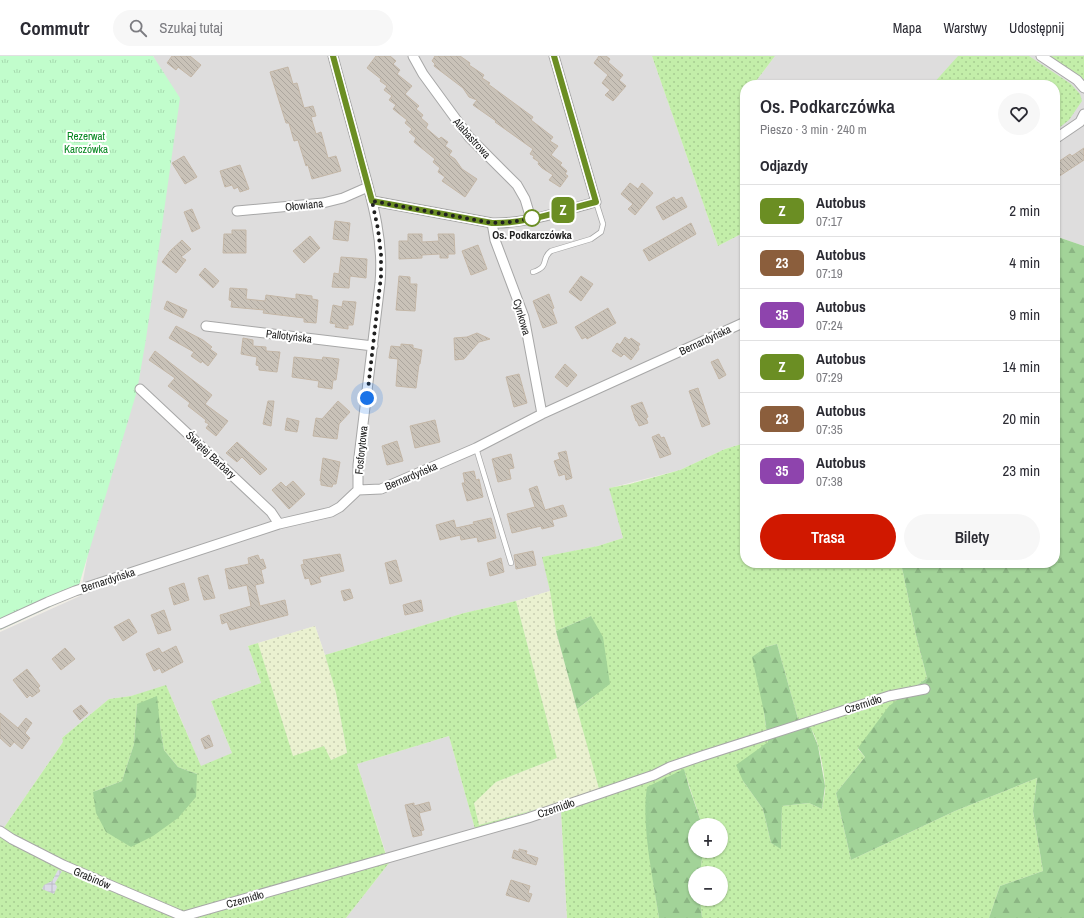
<!DOCTYPE html>
<html lang="pl">
<meta charset="utf-8">
<style>
body{margin:0;font-family:"Archivo Narrow",sans-serif;background:#f7f7f7;color:#2b2b33;height:100vh;display:flex;flex-direction:column;font-size:15px;white-space:nowrap}
*{box-sizing:border-box;margin:0}
p{font-size:13px;color:#7c7c81}
.icon{flex:none;width:22px;height:22px;fill:none;stroke:currentColor;stroke-width:2;stroke-linecap:round;stroke-linejoin:round}
.map{position:relative;flex:1;overflow:hidden}
.drawer{position:absolute;left:740px;top:24px;width:320px;height:488px;display:flex;flex-direction:column;background:#fff;border-radius:16px;box-shadow:0 1px 3px #0004}
.drawer>*{flex:none}
.badge{padding:0 8px;border-radius:6px;font-size:14px;line-height:26px}
.tools{position:absolute;left:688px;top:762px;display:grid;gap:8px}
.tools a{display:grid;place-items:center;width:40px;height:40px;border-radius:50%;background:#fff;box-shadow:0 1px 3px #0004;font-size:20px}
.you{position:absolute;width:20px;height:20px;margin:-10px;border:3px solid #fff;border-radius:50%;background:#1a73e8;box-shadow:0 0 0 6px #1a73e833}
.map>.badge{position:absolute;translate:-50% -50%;box-shadow:0 0 0 2px #fff}
h2{padding:0 20px;font-size:15px;line-height:36px}
.round{display:grid;place-items:center;flex:none;width:42px;height:42px;border-radius:21px;background:#f7f7f7}
.overview{display:flex;align-items:center;justify-content:space-between;height:68px;padding:0 20px}
h1{font-size:19px;font-weight:600;line-height:30px}
.button{display:flex;gap:8px;margin-top:auto;padding:8px 20px}
.button a{flex:1;height:46px;border-radius:24px;background:#d01800;color:#fff;font-size:16px;font-weight:600;line-height:46px;text-align:center}
.button a+a{background:#f7f7f7;color:#2b2b33}
ul{padding:0;list-style:none}
li{display:flex;align-items:center;gap:12px;height:52px;padding:0 20px;border-top:1px solid #e1e1e2}
li div{flex:1}
li b{display:block;font-size:15px}
li em{font-style:normal}
li .badge{min-width:44px;font-weight:700;text-align:center}
header{display:flex;align-items:center;gap:24px;box-sizing:border-box;height:56px;padding:0 20px;background:#fff;border-bottom:1px solid #e1e1e2}
header strong{font-size:19px}
nav{display:flex;gap:22px;margin-inline-start:auto;font-size:14px}
.search{width:280px;height:36px;background:#f7f7f7;display:flex;align-items:center;gap:10px;box-sizing:border-box;padding:0 14px;border-radius:22px;color:#7c7c81;font-size:15px}
.map>svg:first-child{display:block}
.residential{fill:#dedddd}
.farmland{fill:url(#farmland-dots)}
.grass{fill:url(#grass-dots);fill-rule:evenodd}
.forest{fill:url(#forest-firs)}
.park{fill:url(#park-tufts)}
.plaza{fill:url(#plaza-grid)}
.building{fill:url(#building-back-hatch);stroke:#c4b7a7}
.lines{fill:none;stroke-linecap:round;stroke-linejoin:round}
.service-casing{stroke:#a7a7a7;stroke-width:6}
.minor-casing{stroke:#a7a7a7;stroke-width:11}
.service{stroke:#fff;stroke-width:4.5}
.minor{stroke:#fff;stroke-width:9}
.line-casing{stroke:#fff;stroke-width:9}
.line{stroke:#6b8e23;stroke-width:6}
.walk{stroke:#202020;stroke-width:4;stroke-dasharray:0 7.2}
.stop-dot{fill:#fff;stroke:#6b8e23;stroke-width:2}
.labels{text-anchor:middle;dominant-baseline:central;stroke-width:4;stroke-linejoin:round;paint-order:stroke}
.park-label{font-size:11px;fill:#05871f;stroke:#fff}
.street-label{font-size:11px;fill:#202020;stroke:#fff}
.stop-label{font-size:11px;font-weight:bold;fill:#202020;stroke:#fff}
</style>
<header>
<strong>Commutr</strong>
<div class="search"><svg class="icon" aria-label="search" viewBox="0 0 24 24"><circle cx="10" cy="10" r="6"/><path d="M15 15l6 6"/></svg>Szukaj tutaj</div>
<nav><a>Mapa</a><a>Warstwy</a><a>Udostępnij</a></nav>
</header>
<div class="map">
<svg width="1084" height="862" viewBox="0 0 1084 862">
<defs>
<pattern id="farmland-dots" width="8" height="8" patternUnits="userSpaceOnUse"><rect width="8" height="8" fill="#eaf1d0"/><path d="M2 2h.1M6 6h.1" fill="none" stroke="#c8ceb2" stroke-width="1.8" stroke-linecap="round"/></pattern>
<pattern id="grass-dots" width="8" height="8" patternUnits="userSpaceOnUse"><rect width="8" height="8" fill="#c3eea9"/><path d="M2 2h.1M6 6h.1" fill="none" stroke="#a7cc91" stroke-width="1.8" stroke-linecap="round"/></pattern>
<pattern id="forest-firs" width="22" height="20" patternUnits="userSpaceOnUse"><rect width="22" height="20" fill="#a2d398"/><path d="M5 1l3.5 6h-7zM16 11l3.5 6h-7z" fill="#8bb583"/></pattern>
<pattern id="park-tufts" width="24" height="20" patternUnits="userSpaceOnUse"><rect width="24" height="20" fill="#c1fdcc"/><path d="M3 7l-1-3M5 7V3M7 7l1-3M15 17l-1-3M17 17v-4M19 17l1-3" fill="none" stroke="#a6d9af"/></pattern>
<pattern id="plaza-grid" width="8" height="8" patternUnits="userSpaceOnUse"><rect width="8" height="8" fill="#dbdae7"/><path d="M0 4h8M4 0v8" fill="none" stroke="#bcbbc6"/></pattern>
<pattern id="building-back-hatch" width="6" height="6" patternUnits="userSpaceOnUse"><rect width="6" height="6" fill="#c9c2b8"/><path d="M-1 5l2 2M0 0l6 6M5-1l2 2" fill="none" stroke="#aca69e"/></pattern>
</defs>
<rect width="100%" height="100%" fill="#f1eee6"/>
<path class="residential" d="M153 0H652L718 190 745 176V387L725 393 680 414 610 432 623 482 598 490 543 501 550 535 516 545 464 557 325 599 315 570 248 590 261 627 211 645 232 697 201 711 178 656 166 630 131 640 109 643 62 682 63 686 3 773 0 771V576L80 540 175 39Z
M775 0H1046L1084 27V190L1055 180V29H753Z
M449 680 475 773 561 755 567 862H346L389 807 357 708Z"/>
<path class="farmland" d="M550 535 556 575 599 733 544 751 479 769 474 747 496 726 557 702 516 545Z
M315 570 325 599 336 637 347 698 330 704 324 690 293 701 258 587Z"/>
<path class="grass" d="M652 0H775L753 29H745V176L718 190Z
M958 0H1029L1071 28 1080 38 1082 45 1069 64 1055 75V29H932Z
M1046 0H1084V27Z
M745 387V507H901L916 579 927 622 912 633 803 666 798 663 777 588 766 591 764 656 767 679 599 733 577 653 593 641 591 560 556 575 550 535 542 501 598 490 623 482 609 432 630 428 680 414 725 393Z
M516 545 557 702 496 726 474 747 479 769 544 751 475 773 449 680 357 708 386 799 186 857 67 808 3 773 63 686 62 682 109 643 131 640 166 629 201 710 232 697 211 645 261 627 248 590 258 587 293 700 324 690 331 704 347 697 336 637 325 599 464 557ZM137 648 160 670 164 694 178 711 197 718 93 736 122 725 134 688Z
M903 639 858 693 865 701 836 737 851 804 955 755 1037 722 1033 755 1043 815 1000 830 989 862H702L700 843H721V817H700L703 795H721V769H702L684 714 650 804 659 862H567L561 755 617 733 767 682 768 686 743 725 763 753 771 787 781 792 782 750 809 747 822 753C823 745 826 736 825 729 824 716 818 676 808 670Z
M0 779 178 862H0Z
M388 804 389 807 346 862H197L201 859Z"/>
<path class="forest" d="M1055 180 1084 190V862H989L1000 830 1043 815 1033 755 1037 722 955 755 851 804 836 737 865 701 858 692 889 650 927 622 916 579 901 507H1055Z
M591 560 603 581 610 628 577 653 556 575Z
M777 588 798 663 811 672 818 690 825 730 822 753 809 747 782 750 781 793 771 787 763 753 743 725 736 709 768 686 764 656 752 601 766 591Z
M157 640 160 670 164 694 178 711 197 718 196 741 178 762 153 780 131 791 106 776 96 757 93 736 122 725 134 688 137 648Z
M684 713 689 731 702 769H695V795H703L700 817H695V843H700L702 862H659C653 822 641 770 647 731Z"/>
<path class="park" d="M0 0H153L180 42 146 283 137 335 76 539 0 574Z"/>
<path class="plaza" d="M58 814 62 815 55 827 57 831 54 838 42 833 44 829 52 825Z"/>
<path class="building" d="M172 0H190L201 9 191 21 178 11 176 14 167 7Z
M376 0H390L396 5 393 8 400 14 397 18 412 30 405 38 419 50 416 53 423 59 421 62 428 68 426 72 439 83 441 81 448 86 445 90 452 95 449 99 455 103 462 113 477 123 465 141 442 125 445 121 438 116 440 112 433 106 435 103 414 86 416 82 409 76 412 73 405 67 407 64 393 53 396 49 389 44 392 40 384 34 387 30 380 25 381 23 367 12Z
M435 0H460L470 7 469 9 484 19 482 22 490 27 488 28 533 61 531 64 553 81 550 85 558 90 551 99 562 107 560 109 567 115 565 118 568 120 560 131 549 124 553 119 542 112 538 108 539 106 533 102 534 100 530 98 533 93 495 66 496 65 473 49 477 44 469 41 463 32 434 10 435 8 432 5Z
M599 0H606L610 3 608 6 623 19 619 24 626 30 613 45 605 39 610 34 602 27 608 19 594 7Z
M288 11 293 28 297 27 304 52 313 50 316 60 311 61 316 78 321 76 328 102 336 100 341 115 312 123 308 109 306 110 298 84 294 85 289 67H286L270 16Z
M1084 92V104L1055 123V108L1070 98 1072 100Z
M184 100 197 121 185 128 172 107Z
M240 109 249 133 240 136 238 131 234 133 232 129 225 131 220 115Z
M630 127 638 133 642 127 653 137 635 159 628 153 633 148 621 138Z
M674 141 676 144 682 141 687 151 663 164 656 151Z
M192 153 200 172 192 176 184 156Z
M335 165 350 167 348 185 333 183Z
M691 167 696 178 649 205 643 194Z
M232 174H246V197H223L224 178H232Z
M408 178H422V186L439 185 438 178H454L455 198H448V202H440V198L422 199V202L399 203V185H408Z
M310 180 320 192 304 207 293 195Z
M182 184 191 193 181 201 186 204 176 217 162 206 170 195Z
M478 189 487 213 471 219 462 195Z
M341 201 367 203 366 222 350 220 349 232 332 231 334 217 339 218Z
M205 212 219 225 213 232 199 219Z
M399 220 410 221V228H417L415 255 396 254Z
M581 220 593 228 581 245 569 236Z
M230 232 247 233 246 243 265 245 266 239 296 243V238L312 240V243L318 244 316 267 304 266V262L263 257 264 254 231 251 232 245 229 244Z
M549 238 554 252 552 253 557 267 543 272 533 245Z
M167 245 187 254 183 262 164 253Z
M343 245 356 246 353 269H348V273L335 271 336 268 330 267 333 249 342 251Z
M608 252 616 267 587 283 586 281 582 283 575 271Z
M176 270 203 284 212 291 210 293 217 298 208 310 202 305 201 307 191 300 194 296 169 282Z
M477 277 490 283 479 286 464 303 455 304 454 282 467 281Z
M625 281 629 284 631 282 640 288 638 291 639 293 631 304 624 298 621 301 612 295 617 287 620 289Z
M243 282 253 284V290L266 291V295L280 296 277 316 259 314V310L256 309 257 301 241 298Z
M401 288 413 289V292L422 294 420 308H419L416 332 396 330 398 303 389 302 391 290 401 291Z
M155 295 212 339 205 348 228 365 216 380 206 372 209 368 205 366 206 364 188 350 190 347 168 330 175 322 149 304Z
M294 301 322 304 323 301 339 303 336 324H333L332 333 318 331 319 325 292 321Z
M718 303 726 319 719 323 711 306Z
M565 308 577 319 567 331 555 321Z
M519 318 527 347 514 351 506 321Z
M698 332 710 368 702 371 689 335Z
M268 345H274L271 370 263 368Z
M338 345 350 356 339 368 337 383 313 380 316 362 322 363Z
M642 346 648 361 646 362 648 367 639 370 637 365H636L631 350Z
M287 362 299 365 297 376 285 374Z
M435 364 440 386 415 392 410 370Z
M659 378 661 382 664 381 671 398 660 402 652 381Z
M397 385 403 405 387 409 382 390Z
M237 386 267 413 260 419 242 401 237 406 226 397Z
M566 395 572 422 566 424 565 418 559 420 554 405 560 403 558 397Z
M511 398 514 412 509 413 511 423 498 426 492 403Z
M323 402 340 406 336 428H333L332 431 321 429V425H320Z
M474 415 476 424 479 423 483 441 467 445 462 427H465L463 417Z
M293 425 305 438 289 453 272 434 281 426 286 431Z
M537 430 545 454 563 449 567 460 552 464 554 470 542 473 541 470 512 477 507 458 535 451 529 433Z
M491 462 496 482 478 486 477 481 461 484 460 479 440 484 436 469 454 464 456 472 474 468 473 466Z
M533 495 536 509 516 513 514 499Z
M340 498 344 515 319 521 321 526 311 529 309 522 305 523 301 509 304 508 303 504Z
M258 499 260 504 263 503 266 512 261 514 264 527 255 529 260 550 285 544 288 559 230 574 227 566 222 568 220 559 251 550 247 529 229 533 225 513 249 508 248 502Z
M501 502 504 516 490 520 487 507Z
M396 504 402 525 390 528 385 507Z
M208 519 215 542 204 544 198 522Z
M184 527 189 544 174 549 169 532Z
M350 533 353 542 344 545 341 535Z
M421 544 423 555 405 559 403 549Z
M164 554 171 574 158 578 151 559Z
M129 563 137 576 123 585 114 571Z
M176 590 183 606 162 617 160 612 154 615 146 598 159 592 162 597Z
M65 592 75 603 61 614 52 603Z
M27 613 40 630 38 632 40 635 32 641 30 639 27 642 13 624Z
M81 649 88 657 80 664 73 655Z
M0 657 18 672 26 662 32 667 25 677 30 682 22 693 14 686 10 691 0 682Z
M209 679 213 690 205 693 201 683Z
M429 746 431 754 419 757 424 774 421 775 422 779 413 781 405 749 414 747V750Z
M519 793 527 795 526 798 538 802 536 809 512 802 514 794 519 796Z
M511 824 530 830 528 837 532 838 529 846 506 839Z"/>
<g class="lines">
<g class="service-casing">
<path id="service" d="M533 216C551 210 540 203 551 195L591 183 601 176 603 168 596 146
M476 392 511 507"/>
</g>
<g class="minor-casing">
<path id="minor" d="M333 0C342 35 352 69 361 104 372 144 384 184 380 227L358 409V434
M413 0 423 18 469 81 517 129 525 143 531 163
M1041 0 1077 24 1084 32
M1055 83 1080 66 1084 58
M373 145 492 167C527 168 562 155 596 146L554 0
M237 155 323 147 343 142 368 131
M492 167 495 184 524 261 542 358
M206 270 373 290
M140 333 271 456 279 468
M0 568 48 546 75 535 279 468 331 456 340 451 358 434 381 433 476 392 542 358 745 266
M0 775 12 783 63 809 187 862
M184 860 528 762 654 719 670 711 702 700 889 640 925 633"/>
</g>
<use href="#service" class="service"/>
<use href="#minor" class="minor"/>
</g>
<g class="lines">
<g class="line-casing">
<path id="line" d="M333 0 372 145 492 167C527 168 562 154 596 146L554 0"/>
</g>
<use href="#line" class="line"/>
<path class="walk" d="M367 342 381 220V199L378 173 372 145 492 167 511 166 533 162H532"/>
</g>
<circle class="stop-dot" cx="532" cy="162" r="8"/>
<g class="labels">
<g class="park-label">
<text x="86" y="80">Rezerwat<tspan x="86" dy="13">Karczówka</tspan></text>
</g>
<g class="street-label">
<text transform="translate(472 82) rotate(48)">Alabastrowa</text>
<text transform="translate(304 149) rotate(-6)">Ołowiana</text>
<text transform="translate(522 261) rotate(74)">Cynkowa</text>
<text transform="translate(289 280) rotate(7)">Pallotyńska</text>
<text transform="translate(705 284) rotate(-25)">Bernardyńska</text>
<text transform="translate(361 394) rotate(-84)">Fosforytowa</text>
<text transform="translate(211 399) rotate(43)">Świętej Barbary</text>
<text transform="translate(411 420) rotate(-23)">Bernardyńska</text>
<text transform="translate(108 524) rotate(-18)">Bernardyńska</text>
<text transform="translate(863 648) rotate(-18)">Czernidło</text>
<text transform="translate(556 752) rotate(-19)">Czernidło</text>
<text transform="translate(92 822) rotate(23)">Grabinów</text>
<text transform="translate(245 843) rotate(-16)">Czernidło</text>
</g>
<g class="stop-label">
<text x="532" y="179">Os. Podkarczówka</text>
</g>
</g>
</svg>
<div class="tools">
<a>+</a>
<a>−</a>
</div>
<div class="you" style="left:367px;top:342px"></div>
<b class="badge" style="left:563px;top:154px;background:#6b8e23;color:#fff">Z</b>
<section class="drawer">
<div class="overview"><div><h1>Os. Podkarczówka</h1><p>Pieszo · 3 min · 240 m</p></div><a class="round"><svg class="icon" aria-label="heart" viewBox="0 0 24 24"><path d="M12 20l-8-8c-3-5 5-10 8-4 3-6 11-1 8 4z"/></svg></a></div>
<h2>Odjazdy</h2>
<ul>
<li><span class="badge" style="background:#6b8e23;color:#fff">Z</span><div><b>Autobus</b><p>07:17</p></div><em>2 min</em></li>
<li><span class="badge" style="background:#8b5e3c;color:#fff">23</span><div><b>Autobus</b><p>07:19</p></div><em>4 min</em></li>
<li><span class="badge" style="background:#8e44ad;color:#fff">35</span><div><b>Autobus</b><p>07:24</p></div><em>9 min</em></li>
<li><span class="badge" style="background:#6b8e23;color:#fff">Z</span><div><b>Autobus</b><p>07:29</p></div><em>14 min</em></li>
<li><span class="badge" style="background:#8b5e3c;color:#fff">23</span><div><b>Autobus</b><p>07:35</p></div><em>20 min</em></li>
<li><span class="badge" style="background:#8e44ad;color:#fff">35</span><div><b>Autobus</b><p>07:38</p></div><em>23 min</em></li>
</ul>
<div class="button"><a>Trasa</a><a>Bilety</a></div>
</section>
</div>
